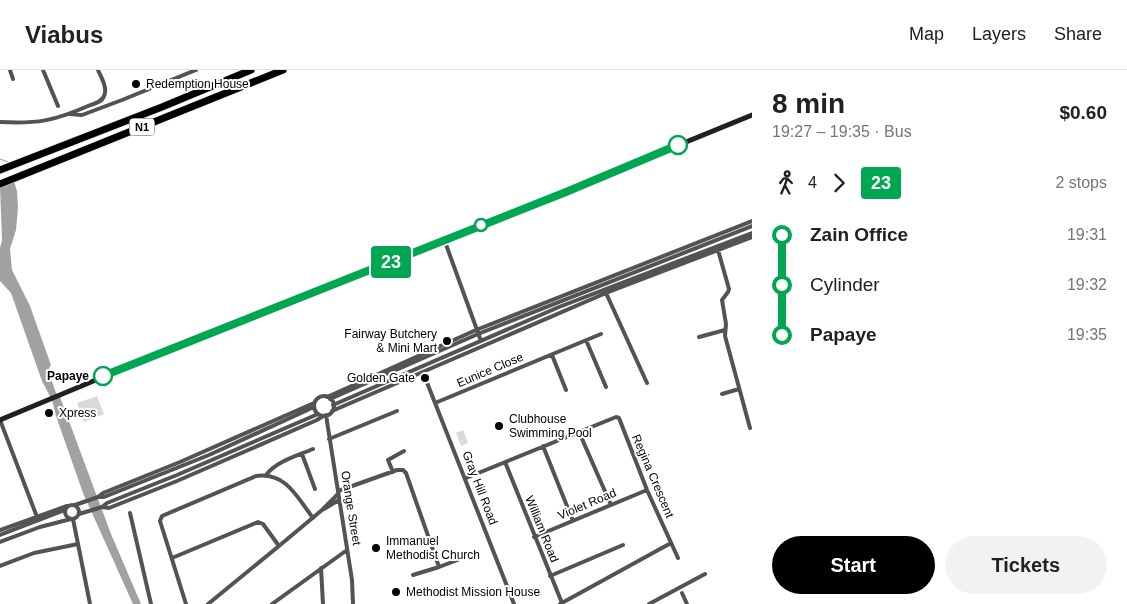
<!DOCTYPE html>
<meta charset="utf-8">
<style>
body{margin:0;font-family:Helvetica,sans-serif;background:#f2f2f2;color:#202124;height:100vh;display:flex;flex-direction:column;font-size:19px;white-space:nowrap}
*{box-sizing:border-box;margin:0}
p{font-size:16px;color:#757577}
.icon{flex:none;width:28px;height:28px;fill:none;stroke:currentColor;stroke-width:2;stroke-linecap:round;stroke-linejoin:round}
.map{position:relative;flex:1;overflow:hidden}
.panel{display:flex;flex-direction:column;background:#fff;width:375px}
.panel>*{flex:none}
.badge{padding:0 10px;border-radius:4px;font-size:18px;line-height:32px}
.map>.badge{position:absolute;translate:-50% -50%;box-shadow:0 0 0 2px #fff}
.legs{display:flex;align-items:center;gap:8px;height:55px;padding:0 20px;font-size:16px}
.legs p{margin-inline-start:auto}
.summary{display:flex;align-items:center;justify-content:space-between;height:85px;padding:0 20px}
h1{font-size:28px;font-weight:800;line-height:38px}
.action{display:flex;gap:10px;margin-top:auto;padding:10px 20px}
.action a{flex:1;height:58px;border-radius:30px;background:#000;color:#fff;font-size:20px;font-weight:800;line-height:58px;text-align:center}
.action a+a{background:#f2f2f2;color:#202124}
ul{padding:0 20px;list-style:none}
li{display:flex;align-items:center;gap:18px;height:50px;font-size:19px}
li i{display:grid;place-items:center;width:8px;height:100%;margin:0 6px;background:currentColor}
li i::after{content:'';width:12px;height:12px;margin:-6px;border:4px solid;border-radius:50%;background:#fff}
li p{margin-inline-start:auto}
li:first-child i{background:linear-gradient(#0000 50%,currentColor 0)}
li:last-child i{background:linear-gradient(currentColor 50%,#0000 0)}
header{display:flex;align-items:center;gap:30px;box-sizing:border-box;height:70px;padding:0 25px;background:#fff;border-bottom:1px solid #e0e0e0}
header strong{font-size:24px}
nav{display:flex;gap:28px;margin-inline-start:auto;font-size:18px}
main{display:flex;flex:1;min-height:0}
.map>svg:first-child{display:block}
.green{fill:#dadada}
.water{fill:#a1a1a1}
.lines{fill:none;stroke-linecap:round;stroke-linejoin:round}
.stream{stroke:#a1a1a1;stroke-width:1}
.motorway-casing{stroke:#dbdbdb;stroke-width:8}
.minor{stroke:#535353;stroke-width:4}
.secondary{stroke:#202020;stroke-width:5}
.motorway{stroke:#000;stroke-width:7}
.line-1-casing{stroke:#fff;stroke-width:11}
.line-1{stroke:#00a651;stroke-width:8}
.poi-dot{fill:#000;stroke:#fff;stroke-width:2}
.stop-1-dot{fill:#fff;stroke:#00a651;stroke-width:2.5}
.labels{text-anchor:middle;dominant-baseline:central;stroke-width:4;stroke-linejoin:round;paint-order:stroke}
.shield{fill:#fff;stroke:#4c4c4c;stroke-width:1}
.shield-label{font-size:11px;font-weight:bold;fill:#000}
.poi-label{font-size:12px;fill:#000;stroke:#fff;text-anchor:start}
.street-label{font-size:12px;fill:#000;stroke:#fff}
.stop-label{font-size:12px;font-weight:bold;fill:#000;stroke:#fff;text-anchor:end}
</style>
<header>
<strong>Viabus</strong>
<nav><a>Map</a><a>Layers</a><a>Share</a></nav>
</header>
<main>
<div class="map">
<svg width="752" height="534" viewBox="0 0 752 534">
<rect width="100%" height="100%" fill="#fff"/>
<path class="green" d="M97 326 104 344 84 352 77 333Z
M463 360 468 373 461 376 456 363Z"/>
<path class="water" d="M14 111 17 121 18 137 16 160 10 179 12 200 30 236 51 295 48 300 56 323 60 327 111 464 141 534H133L83 423 56 346 52 330 42 311 11 223 0 211V178L2 170 0 117Z"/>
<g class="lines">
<path class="stream" d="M0 89 8 92"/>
<g class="motorway-casing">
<path id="motorway" d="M0 100 162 37 251 0
M0 114 283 0"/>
</g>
<path class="minor" d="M10 0 13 9
M43 0 58 36
M70 44 82 45 122 30 196 0
M0 52C37 54 54 51 88 36 94 34 102 32 104 26 108 18 101 7 98 0
M444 169 481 271
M718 180 729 219 728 222 722 230 726 254 725 266 750 358
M606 223 647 313
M699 267 725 260
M586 270 606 317
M552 285 566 320
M426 310 514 534
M722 324 739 319
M314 336a10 10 0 1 1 20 0a10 10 0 1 1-20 0Z
M327 327 476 260 752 151
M330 329 478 264 752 156
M435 333 601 264
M333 335 559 237 752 163
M332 341 606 223 752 167
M326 345 352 510 353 534
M0 350 37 447
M579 362 611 435
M329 369 397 341
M543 376 573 451
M302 384 315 419
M505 392 562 533
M393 402 388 390 404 381
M266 405C277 391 297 386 313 379
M466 408 616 347 619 348 647 420 678 488
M338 421 397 400H403L406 403 439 497 468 486
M98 427 103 423 180 392 314 333
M65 442a7 7 0 1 1 14 0a7 7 0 1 1-14 0Z
M75 435 98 427H104L209 385 314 337
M102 437 109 438 177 411 317 350 323 346
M324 439 339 430
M130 443 151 534
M79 444 102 437 107 433 177 405 318 344
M73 449 90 534
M0 460 67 436
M0 465 65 440
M534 467 647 420
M0 472 40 457 71 449
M172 488 258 452 263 454 279 476
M0 496 34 483 78 474
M321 498 323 534
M413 505 439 497
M550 506 623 475
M682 523 687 534
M186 534 160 451 162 446 256 406C286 402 297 427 313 448
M208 534 279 476 322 440 338 424
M272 534 347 480
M560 534 671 473
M649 534 705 504"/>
<path class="secondary" d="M0 350 103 307 566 121 752 45"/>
<use href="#motorway" class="motorway"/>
</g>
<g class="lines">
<g class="line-1-casing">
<path id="line-1" d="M103 306 566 122 678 75"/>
</g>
<use href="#line-1" class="line-1"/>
</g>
<g class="poi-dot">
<circle cx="136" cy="14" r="5"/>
<circle cx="447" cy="271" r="5"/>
<circle cx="425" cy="308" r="5"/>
<circle cx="49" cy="343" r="5"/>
<circle cx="499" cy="356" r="5"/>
<circle cx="376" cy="478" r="5"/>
<circle cx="396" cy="522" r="5"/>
</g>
<g class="stop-1-dot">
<circle cx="678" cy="75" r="9"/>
<circle cx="481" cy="155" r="6"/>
<circle cx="103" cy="306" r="9"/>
</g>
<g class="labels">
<rect class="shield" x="129.5" y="48.5" width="25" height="17" rx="4"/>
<g class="shield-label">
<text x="142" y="57">N1</text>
</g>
<g class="poi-label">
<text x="146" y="14">Redemption House</text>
<text x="437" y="264" text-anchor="end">Fairway Butchery<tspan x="437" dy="14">&amp; Mini Mart</tspan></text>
<text x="415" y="308" text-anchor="end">Golden Gate</text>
<text x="59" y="343">Xpress</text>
<text x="509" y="349">Clubhouse<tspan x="509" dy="14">Swimming Pool</tspan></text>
<text x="386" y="471">Immanuel<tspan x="386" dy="14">Methodist Church</tspan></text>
<text x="406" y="522">Methodist Mission House</text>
</g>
<g class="street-label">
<text transform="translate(490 300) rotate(-23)">Eunice Close</text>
<text transform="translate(653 406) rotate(67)">Regina Crescent</text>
<text transform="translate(480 418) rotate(69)">Gray Hill Road</text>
<text transform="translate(587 434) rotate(-23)">Violet Road</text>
<text transform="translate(351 438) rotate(81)">Orange Street</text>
<text transform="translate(542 459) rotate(68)">William Road</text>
</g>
<g class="stop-label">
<text x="89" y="306">Papaye</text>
</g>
</g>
</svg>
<b class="badge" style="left:391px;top:192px;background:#00a651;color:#fff">23</b>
</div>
<section class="panel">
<div class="summary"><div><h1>8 min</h1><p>19:27 – 19:35 · Bus</p></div><b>$0.60</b></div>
<div class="legs"><svg class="icon" aria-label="walk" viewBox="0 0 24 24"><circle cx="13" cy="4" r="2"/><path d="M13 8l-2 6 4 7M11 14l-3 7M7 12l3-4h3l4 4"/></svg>4<svg class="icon" aria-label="forward" viewBox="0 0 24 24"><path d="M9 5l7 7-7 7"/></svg><b class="badge" style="background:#00a651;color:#fff">23</b><p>2 stops</p></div>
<ul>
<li><i style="color:#00a651"></i><b>Zain Office</b><p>19:31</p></li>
<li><i style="color:#00a651"></i><span>Cylinder</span><p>19:32</p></li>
<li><i style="color:#00a651"></i><b>Papaye</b><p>19:35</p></li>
</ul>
<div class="action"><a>Start</a><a>Tickets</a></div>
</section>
</main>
